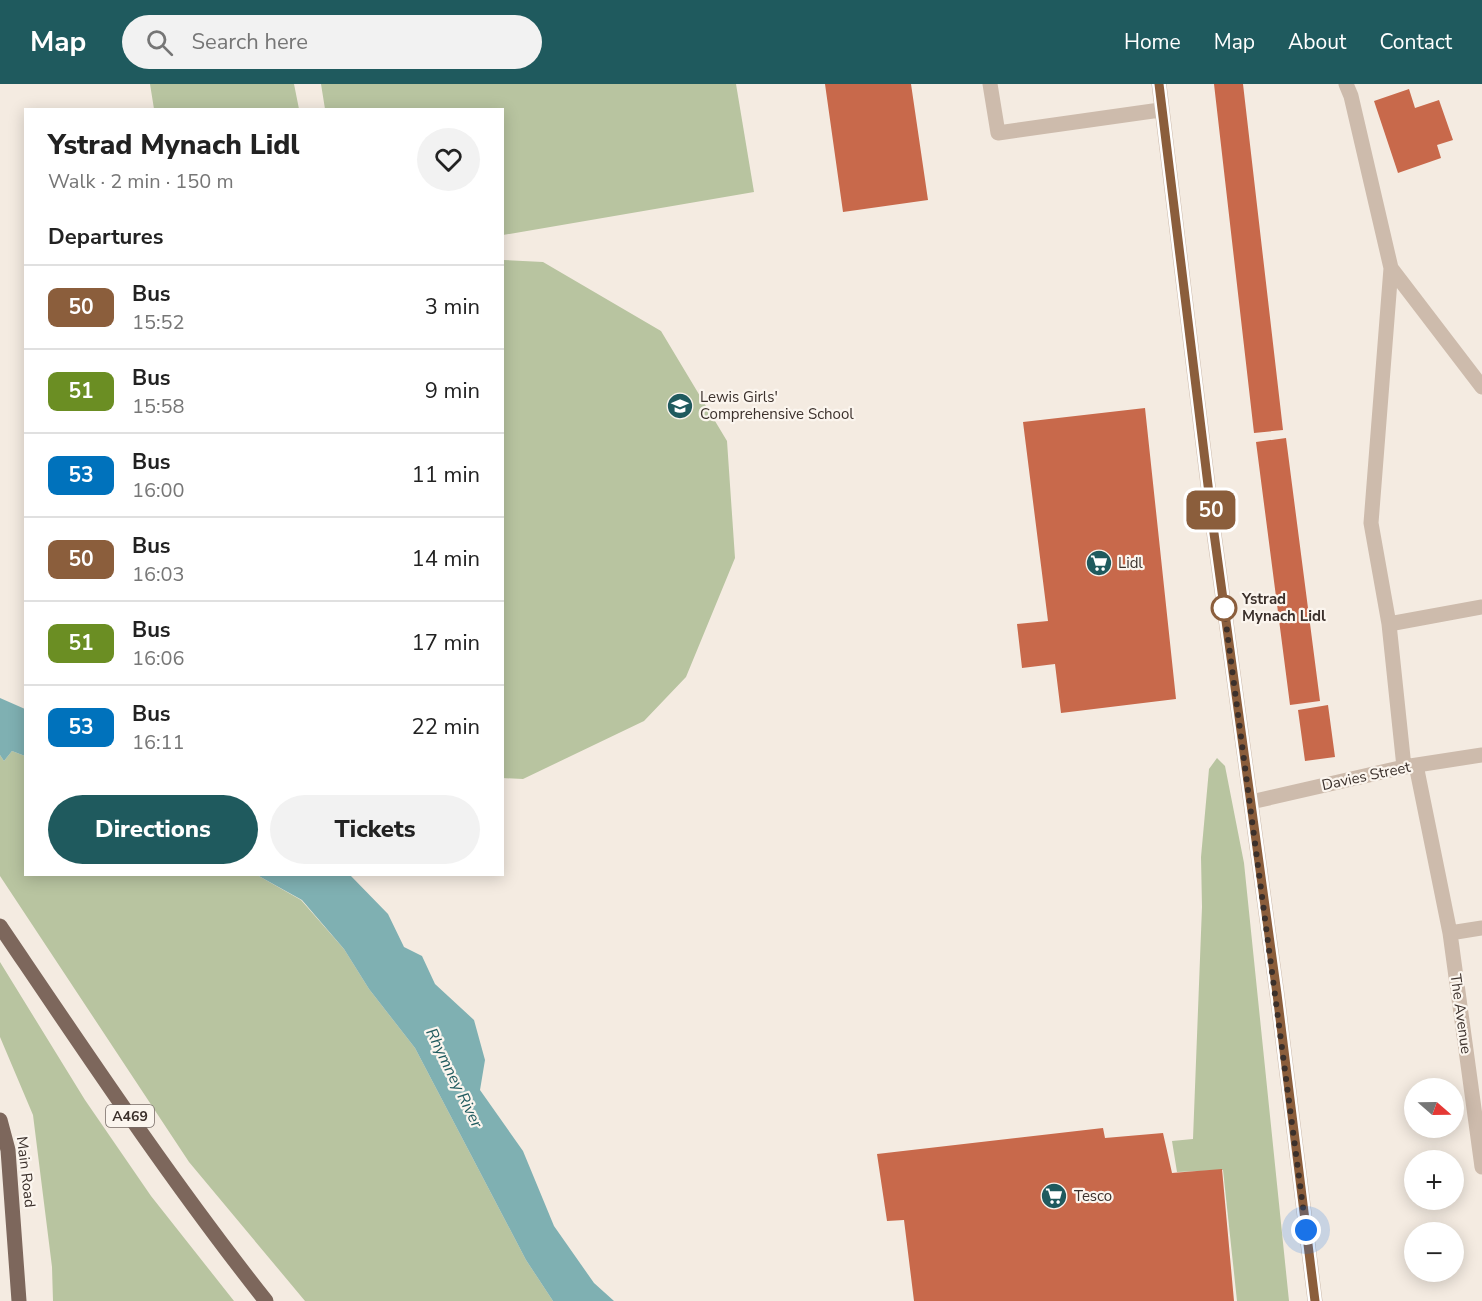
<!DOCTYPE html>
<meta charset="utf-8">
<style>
body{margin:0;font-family:"Nunito Sans",sans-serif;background:#f2f2f2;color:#222;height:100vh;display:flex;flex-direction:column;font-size:22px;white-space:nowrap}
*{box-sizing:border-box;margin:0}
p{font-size:20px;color:#767676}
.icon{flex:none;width:33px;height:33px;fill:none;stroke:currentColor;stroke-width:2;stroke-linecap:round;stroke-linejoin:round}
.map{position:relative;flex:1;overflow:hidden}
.drawer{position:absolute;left:24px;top:24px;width:480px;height:768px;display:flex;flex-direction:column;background:#fff;border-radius:0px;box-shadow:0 3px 15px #0003}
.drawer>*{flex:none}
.badge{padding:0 12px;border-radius:9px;font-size:21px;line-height:39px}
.needle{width:39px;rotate:110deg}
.fabs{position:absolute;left:1404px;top:994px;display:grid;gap:12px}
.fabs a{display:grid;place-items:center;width:60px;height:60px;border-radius:50%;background:#fff;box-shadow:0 3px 15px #0003;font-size:30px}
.you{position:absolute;width:30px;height:30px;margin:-15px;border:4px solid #fff;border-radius:50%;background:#1a73e8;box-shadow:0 0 0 9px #1a73e833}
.map>.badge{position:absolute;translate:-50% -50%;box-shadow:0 0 0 3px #fff}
h2{padding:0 24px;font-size:22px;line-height:54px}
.round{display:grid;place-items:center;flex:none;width:63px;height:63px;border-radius:32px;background:#f2f2f2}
.headline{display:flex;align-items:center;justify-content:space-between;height:102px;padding:0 24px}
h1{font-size:28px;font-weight:800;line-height:45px}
.primary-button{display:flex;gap:12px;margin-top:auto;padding:12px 24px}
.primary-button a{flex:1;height:69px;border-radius:36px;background:#1f5a5e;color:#fff;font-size:24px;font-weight:800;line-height:69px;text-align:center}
.primary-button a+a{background:#f2f2f2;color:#222}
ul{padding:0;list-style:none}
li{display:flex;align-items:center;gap:18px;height:84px;padding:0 24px;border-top:2px solid #e0e0e0}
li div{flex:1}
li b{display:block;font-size:22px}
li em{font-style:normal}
li .badge{min-width:66px;font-weight:700;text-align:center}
header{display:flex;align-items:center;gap:36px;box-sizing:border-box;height:84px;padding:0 30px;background:#1f5a5e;color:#fff}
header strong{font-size:28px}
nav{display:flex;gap:33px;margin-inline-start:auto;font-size:21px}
.search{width:420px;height:54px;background:#f2f2f2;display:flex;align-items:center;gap:15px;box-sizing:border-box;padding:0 21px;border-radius:33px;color:#767676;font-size:22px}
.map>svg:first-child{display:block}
.green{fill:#b8c4a0}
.water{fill:#7fb0b2}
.building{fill:#c8694b}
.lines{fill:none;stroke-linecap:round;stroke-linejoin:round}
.minor{stroke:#cdbbac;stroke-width:15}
.major{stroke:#7d675c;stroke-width:15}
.line-casing{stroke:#fff;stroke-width:14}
.line{stroke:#8b5e3c;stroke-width:9}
.walk{stroke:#3b302b;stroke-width:6;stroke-dasharray:0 10.8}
.stop-dot{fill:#fff;stroke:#8b5e3c;stroke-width:3}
.labels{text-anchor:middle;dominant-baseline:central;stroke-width:4.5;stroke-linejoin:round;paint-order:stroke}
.shield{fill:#fbf5ee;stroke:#756b66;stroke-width:1.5}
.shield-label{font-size:14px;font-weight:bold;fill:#3b302b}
.poi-label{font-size:15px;fill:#3b302b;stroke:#fbf5ee;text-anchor:start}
.stop-label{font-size:15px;font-weight:bold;fill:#3b302b;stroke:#fbf5ee;text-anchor:start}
.street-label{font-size:15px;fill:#3b302b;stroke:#fbf5ee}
.water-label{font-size:16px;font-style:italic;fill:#1f5a5e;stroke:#fbf5ee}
</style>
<header>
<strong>Map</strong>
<div class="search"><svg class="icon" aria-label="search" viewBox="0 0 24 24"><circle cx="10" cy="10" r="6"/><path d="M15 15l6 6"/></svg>Search here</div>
<nav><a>Home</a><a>Map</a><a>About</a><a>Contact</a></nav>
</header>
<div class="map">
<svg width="1482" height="1217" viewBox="0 0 1482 1217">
<rect width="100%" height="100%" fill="#f4ebe1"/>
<path class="green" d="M150 0H294L299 25H154Z
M321 0H736L754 108 503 151 502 26 325 25Z
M503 176 543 178 661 247 727 357 735 474 686 593 644 637 523 695 502 694Z
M12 667 25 672 26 790 257 791 301 816 344 865 369 905 415 964 526 1176 553 1217H305L189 1078 0 792V671L4 677Z
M1217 674 1225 682 1244 779 1289 1217H1237L1223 1086 1177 1088 1172 1057 1193 1055 1202 823 1201 773 1209 685Z
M0 878 85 1016 151 1112 234 1217H53L52 1183 33 1031 0 953Z"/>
<path class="water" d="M0 614 25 625V672L12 667 4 677 0 671Z
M257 791H350L388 830 404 863 422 872 435 900 474 936 485 976 480 1006 523 1067 554 1142 594 1199 614 1217H553L526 1176 415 964 369 905 344 865 302 816Z"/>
<path class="building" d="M825 0H911L928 116 843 128Z
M1214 0H1243L1283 346 1254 349Z
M1409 5 1415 24 1439 16 1453 56 1437 61 1441 74 1398 89 1374 17Z
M1145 324 1176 615 1061 629 1055 580 1022 584 1017 540 1048 537 1023 338Z
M1286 354 1320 617 1290 621 1256 358Z
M1328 621 1335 673 1305 677 1298 626Z
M1103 1044 1105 1054 1163 1049 1172 1089 1222 1085 1234 1217H914L904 1136 887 1137 877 1070Z"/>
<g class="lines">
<path class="minor" d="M990 0 998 49 1160 26
M1159 0 1213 442 1277 910 1315 1217
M1346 0 1351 12 1391 184 1371 439 1389 540 1404 683
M1391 184 1482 303
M1389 540 1482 523
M1416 681 1450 849 1482 1083
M1251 718 1404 683 1482 671
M1450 849 1482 844"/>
<path class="major" d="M0 842C86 969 171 1097 266 1217
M0 1036 8 1066 19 1217"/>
</g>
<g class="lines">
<g class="line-casing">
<path id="line" d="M1159 0 1213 442 1277 910 1315 1217"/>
</g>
<use href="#line" class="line"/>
<path class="walk" d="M1224 524 1306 1146"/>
</g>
<defs>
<g id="school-disc" transform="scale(1.35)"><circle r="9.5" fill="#1f5a5e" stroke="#fbf5ee"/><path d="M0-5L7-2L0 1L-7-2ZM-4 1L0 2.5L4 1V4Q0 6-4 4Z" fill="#fff"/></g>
<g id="supermarket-disc" transform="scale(1.35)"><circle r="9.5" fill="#1f5a5e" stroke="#fbf5ee"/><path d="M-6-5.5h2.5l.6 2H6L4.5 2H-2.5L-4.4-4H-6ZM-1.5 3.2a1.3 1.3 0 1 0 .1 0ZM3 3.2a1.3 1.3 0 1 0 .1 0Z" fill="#fff"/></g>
</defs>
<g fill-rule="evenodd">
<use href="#school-disc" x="680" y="322"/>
<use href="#supermarket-disc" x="1099" y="479"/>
<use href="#supermarket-disc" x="1054" y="1112"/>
</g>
<circle class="stop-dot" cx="1224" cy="524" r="12"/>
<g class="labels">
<rect class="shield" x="106" y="1021" width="48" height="22" rx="4.5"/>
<g class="shield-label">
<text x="130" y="1032">A469</text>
</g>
<g class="poi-label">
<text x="700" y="313">Lewis Girls'<tspan x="700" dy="17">Comprehensive School</tspan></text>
<text x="1118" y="479">Lidl</text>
<text x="1074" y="1112">Tesco</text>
</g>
<g class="stop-label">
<text x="1242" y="515">Ystrad<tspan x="1242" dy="17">Mynach Lidl</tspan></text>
</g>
<g class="street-label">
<text transform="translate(1366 692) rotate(-12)">Davies Street</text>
<text transform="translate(1461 930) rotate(82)">The Avenue</text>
<text transform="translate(26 1088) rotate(83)">Main Road</text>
</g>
<g class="water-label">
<text transform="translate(454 994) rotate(64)">Rhymney River</text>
</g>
</g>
</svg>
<div class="fabs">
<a><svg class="needle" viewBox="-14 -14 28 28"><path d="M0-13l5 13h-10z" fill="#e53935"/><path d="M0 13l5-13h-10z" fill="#767676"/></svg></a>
<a>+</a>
<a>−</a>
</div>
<div class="you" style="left:1306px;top:1146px"></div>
<b class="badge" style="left:1211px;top:426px;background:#8b5e3c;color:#fff">50</b>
<section class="drawer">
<div class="headline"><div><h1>Ystrad Mynach Lidl</h1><p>Walk · 2 min · 150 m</p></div><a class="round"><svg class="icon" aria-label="heart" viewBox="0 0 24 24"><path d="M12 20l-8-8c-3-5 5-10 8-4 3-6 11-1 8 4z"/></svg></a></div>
<h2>Departures</h2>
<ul>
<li><span class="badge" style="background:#8b5e3c;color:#fff">50</span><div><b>Bus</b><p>15:52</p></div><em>3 min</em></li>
<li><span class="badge" style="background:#6b8e23;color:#fff">51</span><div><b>Bus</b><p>15:58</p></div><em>9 min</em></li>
<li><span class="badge" style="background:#0072bc;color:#fff">53</span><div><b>Bus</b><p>16:00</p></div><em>11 min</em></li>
<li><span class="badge" style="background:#8b5e3c;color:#fff">50</span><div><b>Bus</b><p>16:03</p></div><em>14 min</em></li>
<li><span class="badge" style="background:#6b8e23;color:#fff">51</span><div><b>Bus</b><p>16:06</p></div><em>17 min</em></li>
<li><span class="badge" style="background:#0072bc;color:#fff">53</span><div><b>Bus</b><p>16:11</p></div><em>22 min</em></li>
</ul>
<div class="primary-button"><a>Directions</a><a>Tickets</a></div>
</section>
</div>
